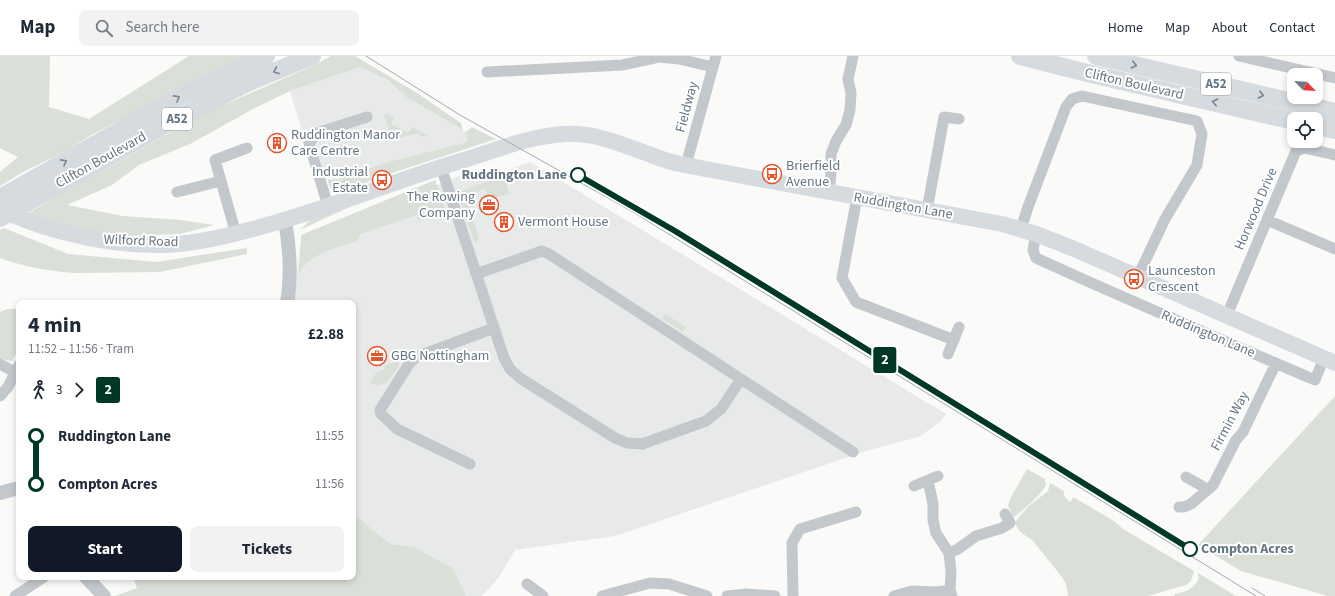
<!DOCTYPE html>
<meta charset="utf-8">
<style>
body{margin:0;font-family:"Source Sans 3",sans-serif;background:#f2f2f3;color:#1f2937;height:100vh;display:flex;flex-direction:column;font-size:15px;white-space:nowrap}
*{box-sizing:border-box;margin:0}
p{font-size:13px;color:#747a83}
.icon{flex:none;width:22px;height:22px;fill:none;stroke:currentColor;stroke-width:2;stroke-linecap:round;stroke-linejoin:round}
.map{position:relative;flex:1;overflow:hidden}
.sheet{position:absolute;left:16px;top:244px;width:340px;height:280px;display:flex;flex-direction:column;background:#fff;border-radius:8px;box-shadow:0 2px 6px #0003}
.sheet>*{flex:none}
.badge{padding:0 8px;border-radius:3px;font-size:14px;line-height:26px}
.needle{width:26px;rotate:115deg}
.controls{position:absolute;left:1287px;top:12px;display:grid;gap:8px}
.controls a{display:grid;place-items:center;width:36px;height:36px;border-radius:8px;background:#fff;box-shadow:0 2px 6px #0003;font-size:20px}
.map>.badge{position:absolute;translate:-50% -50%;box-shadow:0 0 0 2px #fff}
.legs{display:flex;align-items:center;gap:6px;height:44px;padding:0 12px;font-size:13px}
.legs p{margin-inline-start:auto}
.head{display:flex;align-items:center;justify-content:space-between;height:68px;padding:0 12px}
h1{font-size:22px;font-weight:700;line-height:30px}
.primary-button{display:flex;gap:8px;margin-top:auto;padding:8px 12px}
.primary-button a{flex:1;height:46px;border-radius:8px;background:#111827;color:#fff;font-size:16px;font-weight:700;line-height:46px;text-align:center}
.primary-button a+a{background:#f2f2f3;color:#1f2937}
ul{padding:0 12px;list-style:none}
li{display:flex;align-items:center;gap:14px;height:48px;font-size:15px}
li i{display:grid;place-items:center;width:6px;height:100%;margin:0 5px;background:currentColor}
li i::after{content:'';width:10px;height:10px;margin:-5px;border:3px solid;border-radius:50%;background:#fff}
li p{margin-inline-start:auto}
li:first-child i{background:linear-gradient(#0000 50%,currentColor 0)}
li:last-child i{background:linear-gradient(currentColor 50%,#0000 0)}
header{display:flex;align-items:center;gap:24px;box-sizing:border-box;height:56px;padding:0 20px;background:#fff;border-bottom:1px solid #e0e1e3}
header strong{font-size:19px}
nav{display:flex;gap:22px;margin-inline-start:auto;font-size:14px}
.search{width:280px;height:36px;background:#f2f2f3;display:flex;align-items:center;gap:10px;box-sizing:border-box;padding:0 14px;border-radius:8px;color:#747a83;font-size:15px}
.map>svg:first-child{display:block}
.built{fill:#e8e9e9}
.green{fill:#dadfd7}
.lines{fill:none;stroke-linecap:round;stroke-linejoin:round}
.minor{stroke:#c3c8cc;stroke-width:11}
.tertiary{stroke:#c3c8cc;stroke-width:14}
.secondary{stroke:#d6dbdf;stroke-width:16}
.trunk{stroke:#d6dbdf;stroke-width:18}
.tram{stroke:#a2aab0;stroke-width:1}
.oneway{stroke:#768591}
.line-1-casing{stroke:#fff;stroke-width:9}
.line-1{stroke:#003828;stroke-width:6}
.stop-1-dot{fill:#fff;stroke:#003828;stroke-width:2}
.labels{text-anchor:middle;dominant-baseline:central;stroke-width:4;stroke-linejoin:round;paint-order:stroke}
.shield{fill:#fff;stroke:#939fa8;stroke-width:1}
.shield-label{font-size:13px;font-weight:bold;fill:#657683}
.street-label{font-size:14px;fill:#657683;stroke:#fff}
.poi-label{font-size:14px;fill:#657683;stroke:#fff;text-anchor:start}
.stop-label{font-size:14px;font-weight:bold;fill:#657683;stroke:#fff;text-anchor:end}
</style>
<header>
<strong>Map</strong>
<div class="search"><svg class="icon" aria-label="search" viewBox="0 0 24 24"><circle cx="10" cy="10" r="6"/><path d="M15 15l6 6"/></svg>Search here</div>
<nav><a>Home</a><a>Map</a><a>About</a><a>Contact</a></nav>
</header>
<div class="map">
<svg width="1335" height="540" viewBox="0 0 1335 540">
<rect width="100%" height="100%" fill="#fafaf8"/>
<path class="built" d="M360 11 388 24 406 41 466 76 467 86 384 107 338 124 325 121 316 88 303 78 290 35Z
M530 106 946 358 941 365 919 381 869 394 615 480 515 494 499 521 482 540H466L453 512 414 491 390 488 353 457V247H294L300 189 470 115 498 118Z"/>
<path class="green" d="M0 0H50L49 51 89 63 189 0H249L93 78 64 96 23 116 0 130V116L18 101 0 92Z
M331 0H355L417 37 461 67 463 74 406 41 388 24 360 11 290 35 253 53 190 88 139 109 112 129 67 149 123 160 181 164 214 169 180 178 118 180 52 169 29 157 60 138 204 58 314 9Z
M386 57 394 62 391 68 408 77 412 71 428 80 421 81 419 77 399 82 396 75 390 76 384 60Z
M472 71 496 83 380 121 338 138 331 134 327 123 338 124 384 107 467 86 466 76Z
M500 120 505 123 509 138 494 142 488 140 485 133 465 140 479 182 475 187 457 137Z
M435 124 448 161H445L438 153C428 152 421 155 419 165L417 159 360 178 357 185C334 193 312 196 298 218L300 205 301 179Z
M358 147 300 174 312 162Z
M4 172 68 198 156 206 247 192V198L160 216 75 217C49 215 24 211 0 202V174Z
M8 253H19V293L12 305 0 303V256Z
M665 258 686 271 683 276 662 262Z
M398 305 399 310 387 326 379 330 370 327 376 317 385 313 384 310Z
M1335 340V540H1328L1241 515 1198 489Z
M1027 413 1045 423 1046 429C1040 440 1023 454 1013 462L1008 449 1011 441Z
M1050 427 1064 435C1063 440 1067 444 1071 446L1073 441 1114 465 1123 473 1194 515 1191 525 1186 529 1148 540H1068L1066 528 1062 521 1033 485C1024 477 1020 480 1015 466L1029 450 1048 435Z
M353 457 390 488 414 491 453 512 466 540H115L137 532 133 521H353Z
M1198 517 1236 540H1175L1174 538C1186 536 1194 533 1199 522L1198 520Z"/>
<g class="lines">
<path class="minor" d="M1239 0 1335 22
M487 16 622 9 659 1 679 3 713 11
M686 109 716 0
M441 111 504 302 510 313 520 322 615 382 627 387 642 388 706 365 721 353 741 323
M177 136 221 125
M829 136 831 117V98L836 85 846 69 850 54 851 37 848 23 853 0
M857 141 842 222 856 246 954 284
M328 150 309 87 317 77 367 61
M927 154 944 61 959 63
M1267 164 1335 193
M1021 173 1028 151 1066 51 1072 43 1082 40 1197 65 1202 78 1197 109 1165 163 1138 220
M236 178 215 104 247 92
M1036 178 1033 194 1036 202C1128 244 1222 284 1315 324L1324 302
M476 218 542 195 549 198 853 396
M1227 259 1296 95 1304 92 1335 99
M948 298 959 271
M0 308 16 317
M0 340 8 331 19 309
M470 408 397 373 381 358 380 354 409 308 416 301 494 272
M1186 421 1202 430 1206 434
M928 425 933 448V464L936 477 949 497
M914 430 938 420
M1179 451H1184L1191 448 1213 429 1236 384 1243 376 1276 307
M527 528 543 540
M15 540 44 521
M602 540 650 527 669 528 707 540
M727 540 746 538 775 540
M793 540 792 487 800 473 856 456
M894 540 912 535 936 536 950 534
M952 540 950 534 951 516 949 497 958 493 976 480 1002 472 1010 467 1005 458"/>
<path class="tertiary" d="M285 165C290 193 292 219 287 247
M0 437 19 432
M86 521 104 540"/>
<path class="secondary" d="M0 154C21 162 41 171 63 176 93 184 126 189 158 189 189 189 220 182 249 174 321 156 390 126 461 105 494 95 529 80 565 78 601 76 634 94 668 105 682 109 697 111 711 114L1002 168 1036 178 1072 192 1335 307"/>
<path class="trunk" d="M1020 0 1087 17 1294 65
M1096 0 1335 56
M1316 70 1335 74
M0 142 183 39 266 0
M0 162 165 69 247 27 312 0"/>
<path class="tram" d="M366 0 460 59 633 156 1256 540
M641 154 709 196
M1252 532 1265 540"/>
</g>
<defs><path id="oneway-chevron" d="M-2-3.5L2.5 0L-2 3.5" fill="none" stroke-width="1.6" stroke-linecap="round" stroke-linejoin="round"/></defs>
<g class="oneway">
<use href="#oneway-chevron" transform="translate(1134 9) rotate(13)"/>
<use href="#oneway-chevron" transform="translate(276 15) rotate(158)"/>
<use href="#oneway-chevron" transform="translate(1261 39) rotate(13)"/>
<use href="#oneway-chevron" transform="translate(177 42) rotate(-29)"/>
<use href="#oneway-chevron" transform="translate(1215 46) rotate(-167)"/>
<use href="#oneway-chevron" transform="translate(64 106) rotate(-29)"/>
</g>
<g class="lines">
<g class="line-1-casing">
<path id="line-1" d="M578 119 675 175 1190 493"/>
</g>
<use href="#line-1" class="line-1"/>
</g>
<defs>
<g id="building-ring" transform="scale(1)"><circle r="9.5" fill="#fff" stroke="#e4572e" stroke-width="1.5"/><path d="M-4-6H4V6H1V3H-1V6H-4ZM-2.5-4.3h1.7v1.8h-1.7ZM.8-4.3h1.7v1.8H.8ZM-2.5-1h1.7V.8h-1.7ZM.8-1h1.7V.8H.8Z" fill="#e4572e"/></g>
<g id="bus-ring" transform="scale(1)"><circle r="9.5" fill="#fff" stroke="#e4572e" stroke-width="1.5"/><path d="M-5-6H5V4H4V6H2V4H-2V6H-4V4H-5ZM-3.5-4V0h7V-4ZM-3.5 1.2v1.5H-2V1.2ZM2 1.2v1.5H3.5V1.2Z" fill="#e4572e"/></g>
<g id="office-ring" transform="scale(1)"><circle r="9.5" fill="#fff" stroke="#e4572e" stroke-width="1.5"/><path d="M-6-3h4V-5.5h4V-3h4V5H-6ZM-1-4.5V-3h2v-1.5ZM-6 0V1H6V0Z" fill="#e4572e"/></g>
</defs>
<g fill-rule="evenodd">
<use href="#building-ring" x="277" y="87"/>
<use href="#bus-ring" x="772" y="118"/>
<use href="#bus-ring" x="382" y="124"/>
<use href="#office-ring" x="489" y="149"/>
<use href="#building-ring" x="504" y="166"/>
<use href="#bus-ring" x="1134" y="223"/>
<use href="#office-ring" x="377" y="300"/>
</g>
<g class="stop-1-dot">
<circle cx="578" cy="119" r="7"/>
<circle cx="1190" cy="493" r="7"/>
</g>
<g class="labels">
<g class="shield">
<rect x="1201" y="17" width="30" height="22" rx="3"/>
<rect x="162" y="52" width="30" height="22" rx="3"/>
</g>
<g class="shield-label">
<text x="1216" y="28">A52</text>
<text x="177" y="63">A52</text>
</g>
<g class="street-label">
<text transform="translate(1134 28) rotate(13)">Clifton Boulevard</text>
<text transform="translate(687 51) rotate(-75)">Fieldway</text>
<text transform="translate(101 104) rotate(-29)">Clifton Boulevard</text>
<text transform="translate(903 150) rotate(10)">Ruddington Lane</text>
<text transform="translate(1256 153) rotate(-67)">Horwood Drive</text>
<text transform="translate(141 185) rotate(2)">Wilford Road</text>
<text transform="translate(1208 278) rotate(23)">Ruddington Lane</text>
<text transform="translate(1230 365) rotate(-62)">Firmin Way</text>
</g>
<g class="poi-label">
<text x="291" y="79">Ruddington Manor<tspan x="291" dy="16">Care Centre</tspan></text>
<text x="786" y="110">Brierfield<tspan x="786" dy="16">Avenue</tspan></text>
<text x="368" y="116" text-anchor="end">Industrial<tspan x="368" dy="16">Estate</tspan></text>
<text x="475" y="141" text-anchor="end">The Rowing<tspan x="475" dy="16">Company</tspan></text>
<text x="518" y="166">Vermont House</text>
<text x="1148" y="215">Launceston<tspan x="1148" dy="16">Crescent</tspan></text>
<text x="391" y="300">GBG Nottingham</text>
</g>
<g class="stop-label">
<text x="567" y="119">Ruddington Lane</text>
<text x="1201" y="493" text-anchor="start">Compton Acres</text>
</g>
</g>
</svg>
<div class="controls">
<a><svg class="needle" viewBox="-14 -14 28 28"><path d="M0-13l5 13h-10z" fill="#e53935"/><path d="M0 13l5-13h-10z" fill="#747a83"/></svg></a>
<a><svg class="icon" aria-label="locate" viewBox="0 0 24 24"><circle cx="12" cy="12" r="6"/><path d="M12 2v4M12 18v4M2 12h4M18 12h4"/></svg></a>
</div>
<b class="badge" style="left:885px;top:304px;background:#003828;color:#fff">2</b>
<section class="sheet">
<div class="head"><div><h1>4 min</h1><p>11:52 – 11:56 · Tram</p></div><b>£2.88</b></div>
<div class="legs"><svg class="icon" aria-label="walk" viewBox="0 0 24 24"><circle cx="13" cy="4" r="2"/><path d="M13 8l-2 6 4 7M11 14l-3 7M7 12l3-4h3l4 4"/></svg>3<svg class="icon" aria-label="forward" viewBox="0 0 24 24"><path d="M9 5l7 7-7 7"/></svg><b class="badge" style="background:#003828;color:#fff">2</b></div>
<ul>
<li><i style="color:#003828"></i><b>Ruddington Lane</b><p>11:55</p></li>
<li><i style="color:#003828"></i><b>Compton Acres</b><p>11:56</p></li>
</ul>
<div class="primary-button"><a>Start</a><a>Tickets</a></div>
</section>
</div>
